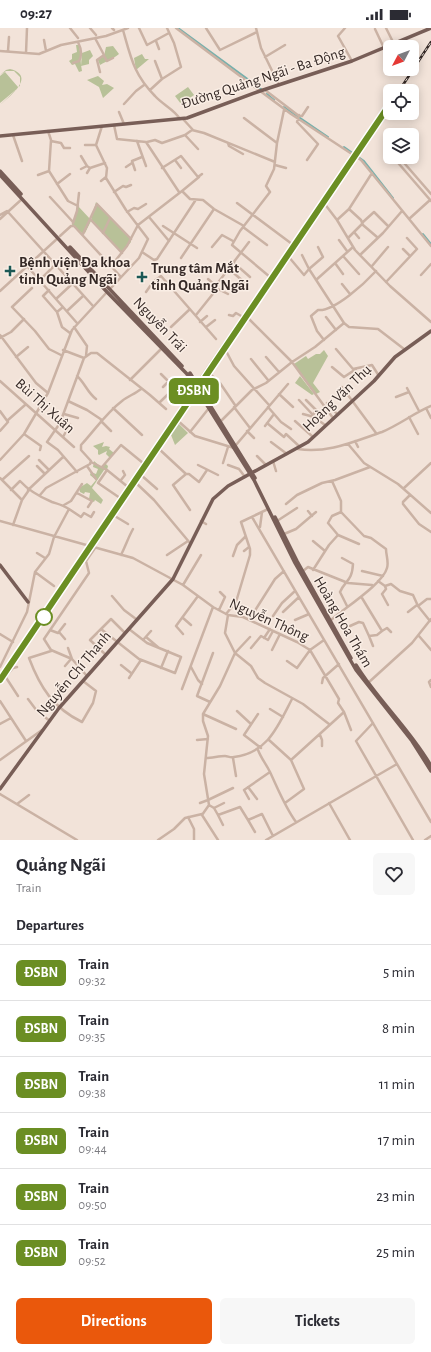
<!DOCTYPE html>
<meta charset="utf-8">
<style>
body{margin:0;font-family:"Alegreya Sans",sans-serif;background:#f7f7f7;color:#2b2b33;height:100vh;display:flex;flex-direction:column;font-size:15px;white-space:nowrap}
*{box-sizing:border-box;margin:0}
p{font-size:13px;color:#7c7c81}
.icon{flex:none;width:22px;height:22px;fill:none;stroke:currentColor;stroke-width:2;stroke-linecap:round;stroke-linejoin:round}
.map{position:relative;height:812px;overflow:hidden}
.sheet{display:flex;flex-direction:column;background:#fff;flex:1}
.sheet>*{flex:none}
.badge{padding:0 8px;border-radius:6px;font-size:14px;line-height:26px}
.needle{width:26px;rotate:229deg}
.tools{position:absolute;left:383px;top:12px;display:grid;gap:8px}
.tools a{display:grid;place-items:center;width:36px;height:36px;border-radius:6px;background:#fff;box-shadow:0 2px 10px #0003;font-size:20px}
.map>.badge{position:absolute;translate:-50% -50%;box-shadow:0 0 0 2px #fff}
h2{padding:0 16px;font-size:15px;line-height:36px}
.round{display:grid;place-items:center;flex:none;width:42px;height:42px;border-radius:6px;background:#f7f7f7}
.head{display:flex;align-items:center;justify-content:space-between;height:68px;padding:0 16px}
h1{font-size:19px;font-weight:700;line-height:30px}
.button{display:flex;gap:8px;margin-top:auto;padding:8px 16px}
.button a{flex:1;height:46px;border-radius:6px;background:#ea580c;color:#fff;font-size:16px;font-weight:700;line-height:46px;text-align:center}
.button a+a{background:#f7f7f7;color:#2b2b33}
ul{padding:0;list-style:none}
li{display:flex;align-items:center;gap:12px;height:56px;padding:0 16px;border-top:1px solid #e1e1e2}
li div{flex:1}
li b{display:block;font-size:15px}
li em{font-style:normal}
li .badge{min-width:44px;font-weight:700;text-align:center}
.status{display:flex;justify-content:space-between;align-items:center;height:28px;padding:0 20px;background:#fff;direction:ltr}
.status svg{height:11px;fill:currentColor}
.map>svg:first-child{display:block}
.green{fill:#b8c198}
.lines{fill:none;stroke-linecap:round;stroke-linejoin:round}
.canal{stroke:#77b0ac;stroke-width:2}
.minor{stroke:#cab2a4;stroke-width:2.5}
.major{stroke:#785e57;stroke-width:3.5}
.rail-casing{stroke:#352926;stroke-width:2.5}
.rail{stroke:#faeee5;stroke-width:1;stroke-dasharray:3;stroke-linecap:butt}
.line-casing{stroke:#fff;stroke-width:9}
.line{stroke:#6b8e23;stroke-width:6}
.poi-dot{fill:#1b5855;stroke:#faeee5;stroke-width:1.5}
.stop-dot{fill:#fff;stroke:#6b8e23;stroke-width:2}
.labels{text-anchor:middle;dominant-baseline:central;stroke-width:3;stroke-linejoin:round;paint-order:stroke}
.street-label{font-size:15px;fill:#352926;stroke:#faeee5}
.poi-label{font-size:15px;font-weight:bold;fill:#352926;stroke:#faeee5;text-anchor:start}
</style>
<div class="status"><b>09:27</b><svg viewBox="0 0 49 12"><path d="M0 12V9h3v3zM5 12V6h3v6zM10 12V3h3v9zM15 12V0h3v12zM26 1h20v11H26zM47 4h2v5h-2z"/></svg></div>
<div class="map">
<svg width="431" height="812" viewBox="0 0 431 812">
<rect width="100%" height="100%" fill="#f2e3d9"/>
<path class="green" d="M76 17H79C81 26 80 35 82 43L79 44 75 36 72 37 69 33 72 31V26L77 24Z
M113 18 119 26C113 31 107 33 100 37L98 32 104 28 106 19Z
M90 22 93 28 89 32V36L81 38 82 25Z
M142 26 145 31H149L136 42 134 30Z
M10 41C37 48 9 69 0 77L18 60 0 75V48L5 44 18 59 20 58V49L14 43H6L0 47 6 42Z
M98 48 104 53 102 57 107 56 114 60 103 70 99 59 87 52Z
M188 59 194 67 181 76 175 68Z
M96 174 131 211V214L122 225 91 193 85 205 83 206 72 197 78 178 91 192Z
M324 322 328 328 313 355 320 364 316 366 294 336 306 328 308 331 316 326H320Z
M300 348 314 366 312 367 295 355Z
M178 395 188 405 175 417 171 407Z
M104 414 102 419 106 418 110 419 109 421 114 425 110 430 106 426 107 423 99 427 98 426V422L93 418Z
M94 433 101 439 105 435 108 438 107 442H104L92 460 103 472 101 476 95 472 94 474 89 471 90 465 85 464 84 466 80 464 79 460 87 455 91 458 96 452 90 447 91 444 96 446 98 441 93 439Z"/>
<g class="lines">
<path class="canal" d="M178 0 261 61
M267 66 274 72
M284 79 328 109
M344 119 364 133 393 170
M423 206 431 216"/>
<path class="minor" d="M70 0 78 10
M90 0 96 7
M112 0 114 2
M139 0 147 17 169 5
M176 0 291 86 361 132 431 218
M206 0 220 22 257 4
M256 0 261 20 279 57
M345 0 338 8 352 33
M386 0 394 16
M375 1 384 20
M123 2C131 30 134 47 155 68 163 77 174 81 180 91
M95 10 104 27 97 32 100 44
M44 12 46 23
M156 13 159 21
M387 20 390 27
M0 23 39 26 61 17 106 8 128 0
M8 23 9 9
M26 25 27 0
M104 28 107 33 113 30
M265 29 285 17
M155 33 162 51
M73 35 79 33C83 26 81 20 78 14
M150 62 162 51 181 39 174 15 167 0
M265 62 299 88H302L308 79
M124 76 136 63 144 57
M119 84 124 96
M299 87 297 94 318 116 307 132
M244 90 277 115
M183 91 193 102
M114 97 117 111 146 114 179 164
M102 98 96 117 107 140 106 150 126 182 148 211 139 230 110 261
M48 103 51 112 49 143 68 173 78 178
M13 107 22 133
M185 107 192 102 204 105 275 134
M51 113 61 115 64 120H70
M137 113 146 138
M147 114 155 112 162 115 185 107 198 121
M228 115 229 118 243 126
M85 117H96
M387 122 390 125
M81 128 87 138
M393 129 431 173
M399 129 431 166
M175 132 181 140
M275 137 286 140
M126 139 132 135
M162 140 181 128 198 149 202 146
M81 141 87 138 90 140 105 135
M135 142 132 133 142 129
M87 145 90 140
M38 147 49 143
M101 153 106 149
M57 156 70 146
M182 163 199 149
M114 164 123 158 126 159 131 157
M50 169 73 194
M237 175 292 216
M324 175 337 192 355 222 390 258 431 294
M349 181 361 192 363 197 377 209
M8 184 93 278
M127 184 134 180 138 181 146 176
M0 187 7 183
M149 189 169 213
M0 191 22 171
M409 191 430 172
M91 192 122 225
M337 192 349 181 372 145
M363 194 374 184 388 198
M73 195 77 183 79 165
M163 198 197 220
M243 199 267 217
M354 204 359 210
M103 205 110 190
M83 206 97 176 131 211
M60 208 71 198H74L121 249
M348 210 362 196
M339 212 347 223
M212 219 222 207 233 213
M403 221 410 228
M142 224 154 232 157 231 195 173
M360 227 383 205 402 183
M288 228 304 247 309 241 302 227
M343 228 359 246
M181 230 214 181
M234 235 250 249
M335 235 343 246
M112 237 127 218 138 197 182 163 190 171 203 172 214 181 244 198
M27 238 77 295
M372 238 388 219
M229 241 244 254
M421 247 431 236
M270 249 232 217 240 203 270 164 266 158 274 141 277 115 284 82
M208 251 216 258
M40 252 55 237
M316 252 353 219
M386 254 417 221 407 210
M342 256 350 266
M32 260 12 279 35 303 49 321 61 327
M216 260 228 266
M49 262 43 268 57 284 62 299 70 305
M0 263 58 210
M146 264 153 254 161 248 216 311
M56 271 72 256
M67 283 83 268
M57 284 63 279
M196 287 216 262 217 256 249 214
M229 287 233 288 236 285 243 289
M247 289 292 334 333 390
M326 289 336 302
M200 294 207 288
M344 295 349 299 378 301 404 321
M74 299 87 318 86 328
M171 299 190 281
M206 299 215 292
M0 307 36 355 48 365
M0 310 11 304 24 291
M324 312 317 303 311 288 318 282C334 284 365 255 376 243
M225 321 234 338 269 377
M336 321 353 341 372 337 379 348
M63 322 84 330
M16 329 28 319
M266 329 279 344
M251 331 268 352
M332 339 344 349 356 341
M209 345 220 355 235 377
M161 346 174 359
M77 348C85 355 87 364 96 371
M130 352 162 320
M0 353 74 419
M197 355 344 141 352 126
M163 359 168 354
M199 359 356 128
M342 359 376 405
M407 360 419 383
M279 366 293 379
M396 369 409 364
M299 372 313 387 312 389
M306 372 316 382 313 387
M68 373 87 382 102 392
M160 374 188 347
M327 375 337 386
M234 379 250 400
M268 379 281 394 291 401
M113 380 142 407
M426 380 431 390
M0 383 8 394 0 403
M64 386 78 390
M303 386 314 389 325 397
M409 389 418 406
M8 392 25 377
M177 392 195 408 234 420
M101 393 111 403
M221 393 252 362 266 355 292 334 315 319 344 295 309 241 323 229 318 219
M295 393 313 409
M267 395 284 409 286 406 300 419
M265 398 274 386
M247 403 254 410
M190 404 209 380
M24 406 41 418 40 422
M63 409 70 396
M355 413 358 419
M271 414 287 426
M348 416 364 435 398 456 431 485
M236 417 288 356
M158 420 186 446 173 457 190 482
M298 421C327 426 355 413 382 404 399 397 414 385 431 378
M257 428 266 437
M0 432 24 406 48 365 72 302 107 264
M39 432 49 442
M273 433 276 443
M91 434 107 442 128 459
M223 435 228 419
M198 437 218 447
M228 437 239 441 245 449
M37 438 45 446
M87 438 96 451
M102 439 121 417 143 435
M107 442 98 455 120 470
M77 444 58 422 47 414 60 395 84 330 91 325H97L150 367 166 381
M186 446H189L199 454 207 442
M141 447 157 461
M0 450 22 472 13 497
M2 452 29 428
M121 452 125 447 123 443
M135 454 154 472 190 515
M404 460 431 435
M28 462 63 429
M77 465 92 473 88 479
M40 467 46 460 90 436 91 433 81 422V417C95 402 106 385 122 373 128 368 135 366 141 361
M410 467 403 474V476L419 496 431 504
M22 472 29 462
M286 476 297 467 322 455 335 452 370 439
M64 477 71 473 82 456
M69 481 81 489 84 485 91 489 94 484
M308 483 312 488
M113 487 128 496
M252 489 431 794
M0 493 133 530 183 557 213 579 228 587 243 589 297 614 310 622 339 671 338 675 344 684 291 732
M201 493 206 496
M277 493 297 480
M260 499 262 484
M284 506 296 501 316 484
M338 507 328 495 332 488 341 484
M313 513 325 523
M88 518 195 359
M91 519 197 362
M244 523 249 519
M37 525 45 530
M121 527C126 517 128 510 133 501
M167 527 188 513
M233 528 237 517 245 509
M342 530 353 536C352 554 345 552 340 564L347 578
M313 542 329 517 338 507 359 516
M303 543 308 539 348 555 372 557
M362 543 383 548
M35 544 54 558
M378 553 385 558 391 556 400 563 413 567 418 578 430 593
M183 557 201 527
M385 558 386 561 382 566 388 577
M112 568 124 582 136 591
M418 578 427 571H431
M219 582 225 569 220 564
M283 584 299 569
M408 584 417 577
M226 586 236 574 250 527V521L241 494 268 481
M273 588 282 575 295 563
M183 590 191 597
M249 592 275 551 284 543
M295 592 309 586
M330 593C343 581 383 556 387 540 389 534 386 527 386 521L371 510 364 508 341 484V473L332 453
M350 598 359 594 363 595 369 608 377 607 382 603 362 570
M101 601 111 591 125 605
M50 602 58 605 65 596
M382 603 387 600 391 604
M59 604 65 611
M0 606 13 614
M183 606 176 598 198 568
M369 608 373 618
M419 608 431 622
M146 609 159 620
M250 609 235 625 251 638 258 650 265 655 303 676 329 696
M264 610 270 601
M143 612 151 603
M68 620 72 631
M251 620 261 608 268 612 273 603
M272 622 280 606
M51 623 29 630C40 659 53 680 82 694L93 675 96 663 83 653
M106 627 90 612 101 601 139 631 175 645 181 629 147 615 129 601
M287 633 297 640 310 622 324 612
M121 637 131 645
M65 638 71 631
M0 639 27 584 35 544 49 526 54 509 69 481C63 477 58 476 52 474 40 469 29 463 20 453L11 462
M191 639 198 652 202 656
M161 640 168 623
M5 648 18 668
M87 648 72 631 51 622 44 611 89 545 86 533 95 520
M129 650 141 632
M0 655 13 640 17 639
M322 655 323 650 339 636
M368 655 412 615 431 591
M431 659 429 654 431 652
M182 661 213 579
M28 671 37 683 50 693
M0 673 26 713
M210 674 197 668 213 625
M270 681 283 689
M237 683 251 696
M344 684 351 702
M203 686 236 701
M258 686 244 707 261 720
M373 695 356 713 413 812
M0 696 11 690
M320 707 322 712V718
M197 712 208 711
M269 712 291 732 304 761 285 775
M258 722C261 730 266 736 270 744 278 761 285 779 296 794
M206 730C212 730 219 728 225 728 228 728 230 730 234 729 268 725 278 698 292 671
M233 730 236 748
M0 732 42 702
M248 759 257 771
M0 766 77 812
M249 771 244 762 270 744
M208 772 233 760
M200 775 208 772
M329 775 350 812
M17 776 29 767
M209 777 214 780 218 787 240 779 248 792 262 786 273 808
M214 780 224 775
M218 787 223 797
M188 789 194 801V812
M248 792 255 804
M158 812 174 801 185 790 202 786
M218 812 202 787 209 777 204 746 208 708 203 693V686L220 658 235 625 225 605 228 587
M266 812 397 736
M425 812 431 808"/>
<path class="major" d="M0 108 187 90 260 63 352 33 431 0
M0 143 21 166
M0 147 107 264 188 347 254 452 295 535 356 642 412 713 431 743
M70 219 182 338
M190 345 255 450
M275 489 297 533 351 630
M0 537 28 574
M356 637C378 673 410 701 431 738
M0 761 59 680 173 551 213 471 228 458 308 414 374 353 395 329 431 303"/>
<g class="rail-casing">
<path id="rail" d="M399 63 431 14
M0 652 390 76"/>
</g>
<use href="#rail" class="rail"/>
</g>
<g class="lines">
<g class="line-casing">
<path id="line" d="M0 652 390 76"/>
</g>
<use href="#line" class="line"/>
</g>
<g class="poi-dot">
<path d="M8 237h4v4h4v4h-4v4h-4v-4h-4v-4h4z"/>
<path d="M140 243h4v4h4v4h-4v4h-4v-4h-4v-4h4z"/>
</g>
<circle class="stop-dot" cx="44" cy="589" r="8"/>
<g class="labels">
<g class="street-label">
<text transform="translate(263 50) rotate(-18)">Đường Quảng Ngãi - Ba Động</text>
<text transform="translate(160 297) rotate(46)">Nguyễn Trãi</text>
<text transform="translate(337 370) rotate(-44)">Hoàng Văn Thụ</text>
<text transform="translate(45 378) rotate(42)">Bùi Thị Xuân</text>
<text transform="translate(269 592) rotate(24)">Nguyễn Thông</text>
<text transform="translate(343 594) rotate(60)">Hoàng Hoa Thám</text>
<text transform="translate(74 646) rotate(-50)">Nguyễn Chí Thanh</text>
</g>
<g class="poi-label">
<text x="19" y="234">Bệnh viện Đa khoa<tspan x="19" dy="17">tỉnh Quảng Ngãi</tspan></text>
<text x="151" y="240">Trung tâm Mắt<tspan x="151" dy="17">tỉnh Quảng Ngãi</tspan></text>
</g>
</g>
</svg>
<div class="tools">
<a><svg class="needle" viewBox="-14 -14 28 28"><path d="M0-13l5 13h-10z" fill="#e53935"/><path d="M0 13l5-13h-10z" fill="#7c7c81"/></svg></a>
<a><svg class="icon" aria-label="locate" viewBox="0 0 24 24"><circle cx="12" cy="12" r="6"/><path d="M12 2v4M12 18v4M2 12h4M18 12h4"/></svg></a>
<a><svg class="icon" aria-label="layers" viewBox="0 0 24 24"><path d="M12 4l9 5-9 5-9-5zM3 14l9 5 9-5"/></svg></a>
</div>
<b class="badge" style="left:194px;top:363px;background:#6b8e23;color:#fff">ĐSBN</b>
</div>
<section class="sheet">
<div class="head"><div><h1>Quảng Ngãi</h1><p>Train</p></div><a class="round"><svg class="icon" aria-label="heart" viewBox="0 0 24 24"><path d="M12 20l-8-8c-3-5 5-10 8-4 3-6 11-1 8 4z"/></svg></a></div>
<h2>Departures</h2>
<ul>
<li><span class="badge" style="background:#6b8e23;color:#fff">ĐSBN</span><div><b>Train</b><p>09:32</p></div><em>5 min</em></li>
<li><span class="badge" style="background:#6b8e23;color:#fff">ĐSBN</span><div><b>Train</b><p>09:35</p></div><em>8 min</em></li>
<li><span class="badge" style="background:#6b8e23;color:#fff">ĐSBN</span><div><b>Train</b><p>09:38</p></div><em>11 min</em></li>
<li><span class="badge" style="background:#6b8e23;color:#fff">ĐSBN</span><div><b>Train</b><p>09:44</p></div><em>17 min</em></li>
<li><span class="badge" style="background:#6b8e23;color:#fff">ĐSBN</span><div><b>Train</b><p>09:50</p></div><em>23 min</em></li>
<li><span class="badge" style="background:#6b8e23;color:#fff">ĐSBN</span><div><b>Train</b><p>09:52</p></div><em>25 min</em></li>
</ul>
<div class="button"><a>Directions</a><a>Tickets</a></div>
</section>
